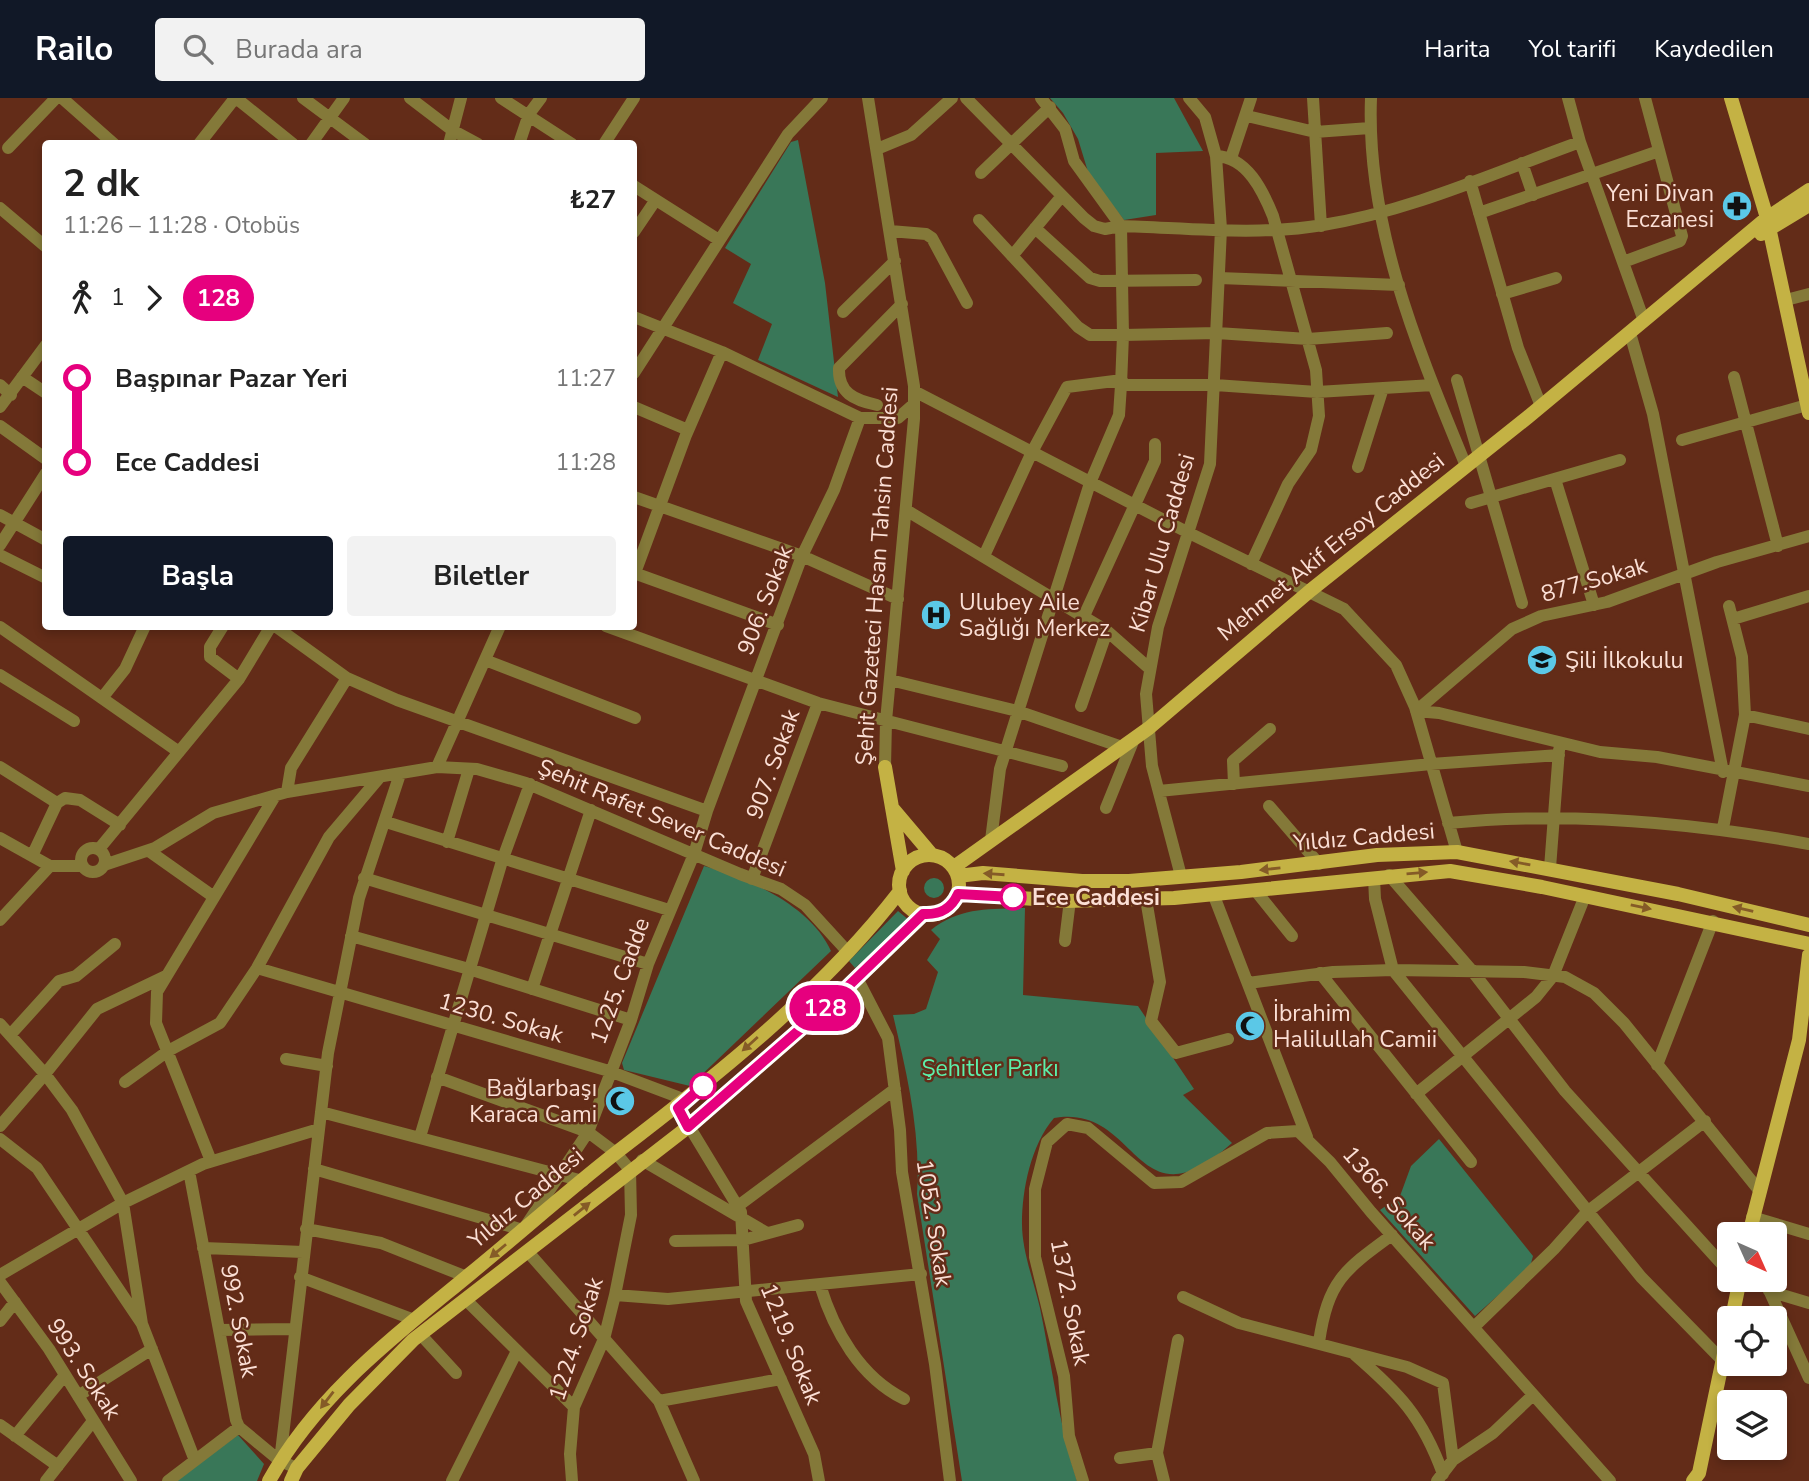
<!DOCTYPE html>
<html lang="tr">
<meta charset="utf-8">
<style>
body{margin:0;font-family:"Nunito Sans",sans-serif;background:#f2f2f2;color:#222;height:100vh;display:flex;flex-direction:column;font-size:26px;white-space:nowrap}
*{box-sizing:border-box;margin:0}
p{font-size:23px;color:#767676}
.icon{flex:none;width:38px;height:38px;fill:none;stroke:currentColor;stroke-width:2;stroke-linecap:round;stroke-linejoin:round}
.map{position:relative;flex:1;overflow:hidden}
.side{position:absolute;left:42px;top:42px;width:595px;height:490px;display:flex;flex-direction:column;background:#fff;border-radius:7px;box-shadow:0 4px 10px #0003}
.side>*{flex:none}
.badge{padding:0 14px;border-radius:23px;font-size:24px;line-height:46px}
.needle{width:46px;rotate:135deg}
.controls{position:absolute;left:1717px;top:1124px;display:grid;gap:14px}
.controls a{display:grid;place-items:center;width:70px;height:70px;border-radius:7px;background:#fff;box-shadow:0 4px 10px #0003;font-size:35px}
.map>.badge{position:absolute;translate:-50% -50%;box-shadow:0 0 0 4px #fff}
.legs{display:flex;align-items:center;gap:10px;height:77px;padding:0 21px;font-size:23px}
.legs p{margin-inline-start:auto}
.overview{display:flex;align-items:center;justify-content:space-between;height:119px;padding:0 21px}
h1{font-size:38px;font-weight:700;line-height:52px}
.cta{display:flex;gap:14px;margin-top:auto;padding:14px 21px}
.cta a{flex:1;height:80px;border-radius:7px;background:#111827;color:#fff;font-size:28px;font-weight:700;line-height:80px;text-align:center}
.cta a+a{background:#f2f2f2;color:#222}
ul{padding:0 21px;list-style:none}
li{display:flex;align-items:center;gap:24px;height:84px;font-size:26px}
li i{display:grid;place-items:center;width:10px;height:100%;margin:0 9px;background:currentColor}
li i::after{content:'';width:18px;height:18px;margin:-9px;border:5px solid;border-radius:50%;background:#fff}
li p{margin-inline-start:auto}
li:first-child i{background:linear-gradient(#0000 50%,currentColor 0)}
li:last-child i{background:linear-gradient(currentColor 50%,#0000 0)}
header{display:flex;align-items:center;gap:42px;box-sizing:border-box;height:98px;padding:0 35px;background:#111827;color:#fff}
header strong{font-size:33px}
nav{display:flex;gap:38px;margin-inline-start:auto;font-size:24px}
.search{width:490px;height:63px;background:#f2f2f2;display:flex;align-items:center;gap:18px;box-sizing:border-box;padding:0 24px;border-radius:7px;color:#767676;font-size:26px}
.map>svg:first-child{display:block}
.green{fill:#397758}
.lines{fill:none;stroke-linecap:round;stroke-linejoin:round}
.minor{stroke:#847939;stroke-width:12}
.major{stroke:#c4b244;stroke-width:14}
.oneway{fill:#855b27}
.line-1-casing{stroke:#fff;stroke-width:16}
.line-1{stroke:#e6007e;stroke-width:10}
.stop-1-dot{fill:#fff;stroke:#e6007e;stroke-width:3.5}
.labels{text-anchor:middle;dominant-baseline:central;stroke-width:5;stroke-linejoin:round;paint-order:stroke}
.poi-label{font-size:23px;fill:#fbdfd5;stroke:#632c18;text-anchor:start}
.street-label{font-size:23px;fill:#fbdfd5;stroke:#632c18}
.stop-label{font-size:23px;font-weight:bold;fill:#fbdfd5;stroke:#632c18;text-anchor:start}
.park-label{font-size:23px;fill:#5cefaa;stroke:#632c18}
</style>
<header>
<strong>Railo</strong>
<div class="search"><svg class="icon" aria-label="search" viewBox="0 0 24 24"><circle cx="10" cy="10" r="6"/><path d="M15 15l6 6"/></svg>Burada ara</div>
<nav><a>Harita</a><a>Yol tarifi</a><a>Kaydedilen</a></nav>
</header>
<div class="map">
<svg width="1809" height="1383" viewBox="0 0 1809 1383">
<rect width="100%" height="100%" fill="#632c18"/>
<path class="green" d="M1050 0H1174L1203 53 1156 55V117L1124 122 1089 77 1078 41 1063 15Z
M798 42 825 185 838 299 758 262 772 226 733 205 751 166 725 150 791 44Z
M704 768C749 780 811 808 831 853L690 988 624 972 622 965Z
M924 790a10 10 0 1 1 20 0a10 10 0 1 1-20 0Z
M1025 810 1023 897 1138 908 1194 991 1183 997 1232 1045C1134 1133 1140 1005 1054 1020 1031 1047 1022 1091 1022 1126 1022 1153 1034 1184 1040 1210 1052 1268 1059 1327 1077 1383H962L917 1096C921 1035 907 976 893 917L914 916 926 911 938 874 927 862 940 841 931 832C959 809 990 811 1025 810Z
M898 813 910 823 855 870 849 863Z
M1439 1041 1533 1158 1530 1169 1475 1218 1380 1112 1400 1098 1411 1068Z
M238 1337 264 1366 257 1383H174Z"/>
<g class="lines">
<path class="minor" d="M62 0 114 46
M236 0 293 46
M303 0 365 46
M410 0 452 32 478 46
M501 0 572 46
M868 0 914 288V321L886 623 885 669
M966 0 1084 120 1094 128 1105 131 1121 128C1187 130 1258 138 1323 127 1411 113 1496 74 1580 44
M1313 0 1321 128
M1371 0C1366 129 1418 251 1466 368
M1568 0 1580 44 1644 223
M1247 18 1315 34 1370 30
M199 46 235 0
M311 46 344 0
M449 46 461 0
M519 46 529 16 541 0
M604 46 634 0
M8 50 56 0
M877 51 911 37 952 0
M1216 58C1247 59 1263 93 1273 118L1316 272 1319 318 1311 352 1288 386 1251 466
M1231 60 1251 0
M1522 65 1533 97
M981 75 1050 9
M1470 83 1518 250 1541 308
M634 88 719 142
M0 110 46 149
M1479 115 1659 53
M979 122 1078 229 1090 237H1123L1121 128 1074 63 1065 31 1041 0
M1035 130 1090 180 1100 183 1196 182
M890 133 926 136 932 140 967 205
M634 134 655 103
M1012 158 1061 99
M1623 164 1680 143 1682 138 1645 0
M1219 180 1399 187
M1502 196 1556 180
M1786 202 1809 196
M843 214 895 163
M634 219 722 254 860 320
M1630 235 1653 316 1723 674
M634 275 788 36 822 0
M22 279 46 295
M1734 279 1778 448
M1457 282 1522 505
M0 287 11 297
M1121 287 1123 237 1217 235 1308 241 1387 235
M914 293 1187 434 1344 511 1396 567 1415 609 1457 754
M877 307C854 302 838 295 839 270L902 206
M0 309 46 247
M634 309 688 332
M0 328 46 361
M1682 342 1807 307
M1358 369 1383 290
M1555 381 1594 507
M634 399 802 458 898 501
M1471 405 1620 362
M906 412 1107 533 1150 571
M0 417 46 442
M0 447 46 375
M0 457 46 480
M984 458 1032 354 1067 289 1122 282
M634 475 778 527
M635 475 686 337 722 254
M1084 518 1155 363V346
M1733 521 1809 498
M223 528 210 549V559L239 581
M275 528 347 580 397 602 707 713
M606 528 818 605 1062 668
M0 529 179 654
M485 562 635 620
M0 577 74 623
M890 582 1017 613 1122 649
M102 600 125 571 145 528
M1081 608 1107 533
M1416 613 1512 531 1541 518 1607 504 1717 464 1809 438
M1416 613 1439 615 1600 654 1657 659 1809 688
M1745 617 1809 631
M0 669 57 705
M437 669 500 528
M1234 686 1233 663 1270 631
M1159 693 1431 666 1559 657
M287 694 291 670 347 580
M1269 708 1319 766
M1106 710 1134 641
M386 724 669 812
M1448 725C1568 713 1690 724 1809 746
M1723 730 1745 617 1742 559 1729 508
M0 740 50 768H83
M991 742 1000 671 1090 385 1119 317 1121 287H1215L1317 294 1433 287
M447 744 469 671
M81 762a12 12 0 1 1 24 0a12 12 0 1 1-24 0Z
M99 751 239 581 271 528
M149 753 214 799
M32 758 57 705 65 700 80 702 120 727
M104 767 155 750 213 715 287 694 437 669 477 671 526 685 740 776 781 791 805 807 848 854
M1550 770 1559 652
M1389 777 1473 874 1565 993 1729 1174
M1181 778 1152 668 1146 596 1158 529 1210 366 1221 131 1216 58 1205 19 1189 0
M364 780 648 866
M1374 780 1375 801 1393 872 1641 1179 1722 1262
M752 781 818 605
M1255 792 1292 838
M1214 798 1307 1039
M1146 801 1160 884 1151 923 1176 955 1228 941
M0 822 50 768
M351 838 469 871 631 922
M1065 843 1070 802
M257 870 609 973 678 999V1010L741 1114 746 1203 814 1356 819 1383
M1320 875 1471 1064
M857 880 888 940 900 1032 902 1074 935 1266 950 1383
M1248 885 1333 874 1393 872 1524 874 1565 879 1594 895 1624 925 1758 1091
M532 891 591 712
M0 926 45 976 0 1028
M11 936 59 883 76 878 115 846
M286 961 327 968
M1657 967 1713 823
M437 979 588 1034 616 1055 630 1072 631 1117 615 1197 604 1241 574 1309 570 1356 572 1383
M125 984 168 953 220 925 257 870 329 739 379 680
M1416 996 1536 899 1553 878 1585 798
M321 1014 583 1083
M420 1039 502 763 530 686
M0 1041 37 1070 142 1226 194 1360
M642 1062 767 1135
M211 1063 156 925 157 894 275 698
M314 1071 523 1132 588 1034 631 922 648 866 694 756 707 713 802 458 834 392 860 320H898L914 306
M189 1073 236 1322 239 1329 280 1363 297 1370
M738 1108 895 991
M1752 1119 1809 1136
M306 1131 381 1145 467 1179
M675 1143 743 1142 798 1127
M203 1150 303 1154
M528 1154 659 1303 694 1383
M0 1177 123 1105 203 1066 319 1031
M300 1179 412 1221
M1764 1181 1809 1280
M0 1184 49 1251 131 1383
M820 1187C834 1233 860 1279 904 1301
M1769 1193 1809 1205
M615 1197 668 1201 921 1176
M1183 1199 1239 1225 1407 1269 1443 1285 1453 1362
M467 1203 574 1309
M0 1223 15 1204
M142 1226 123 1105 72 1012 45 976 97 911 166 878
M1475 1228 1554 1151 1587 1114 1705 1023
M219 1232 293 1231
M421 1237 456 1275
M1319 1244C1328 1183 1344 1172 1392 1137
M1354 1256C1399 1295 1422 1318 1443 1376
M78 1298 152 1251
M659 1303 781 1281
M0 1327 58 1368
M15 1338 65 1277
M1120 1360 1157 1355
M280 1363 328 955 359 800 400 676
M46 1383 93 1323
M168 1383 239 1329
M452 1383 517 1253
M1083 1383 1069 1338 1064 1278 1035 1159V1091L1047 1044 1067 1026 1088 1030 1154 1085 1181 1084 1267 1035 1298 1033 1330 1064 1371 1114 1610 1383
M1164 1383 1157 1355 1178 1242
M1437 1383 1453 1362 1493 1335 1532 1298"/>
<path class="major" d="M1731 0 1767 120 1809 315
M1761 136 1809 107
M885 669 903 773
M894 712 932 757
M899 787a30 30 0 1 1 60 0a30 30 0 1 1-60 0Z
M954 769 1149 630 1311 492 1528 319 1767 120 1809 92
M958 778 983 775 1082 783H1129L1241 774 1377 757 1457 754 1678 796 1809 827
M958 796 1066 803 1174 800 1450 773 1542 789 1809 846
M1749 1136 1799 942 1809 857
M1732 1220 1740 1181
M269 1383C317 1296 395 1238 470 1176 519 1136 567 1093 617 1054 718 977 822 894 900 793
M291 1383 297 1370 349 1307 413 1242 688 1029 836 900 923 816
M1693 1383 1699 1375 1729 1232"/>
</g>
<defs><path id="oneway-solid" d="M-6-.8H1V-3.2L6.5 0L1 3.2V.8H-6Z" transform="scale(1.75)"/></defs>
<g class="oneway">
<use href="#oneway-solid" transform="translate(1520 765) rotate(-170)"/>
<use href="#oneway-solid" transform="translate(1270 771) rotate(174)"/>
<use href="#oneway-solid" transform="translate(1417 775) rotate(-5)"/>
<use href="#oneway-solid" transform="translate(994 776) rotate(-176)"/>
<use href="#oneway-solid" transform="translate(1641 809) rotate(12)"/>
<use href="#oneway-solid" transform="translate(1743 811) rotate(-167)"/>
<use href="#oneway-solid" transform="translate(750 946) rotate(138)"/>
<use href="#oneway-solid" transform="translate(582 1111) rotate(-39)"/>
<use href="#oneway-solid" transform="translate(498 1153) rotate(140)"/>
<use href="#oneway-solid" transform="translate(327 1302) rotate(128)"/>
</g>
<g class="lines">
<g class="line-1-casing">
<path id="line-1" d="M703 988 678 1010 688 1029 836 900 923 816C940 817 951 811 958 796L1013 799"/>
</g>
<use href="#line-1" class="line-1"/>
</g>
<defs>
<g id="pharmacy-disc" transform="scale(1.575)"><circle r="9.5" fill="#5bc8e7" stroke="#632c18"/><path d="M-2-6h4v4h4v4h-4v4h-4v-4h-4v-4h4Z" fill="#111"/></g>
<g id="hospital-disc" transform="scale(1.575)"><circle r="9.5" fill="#5bc8e7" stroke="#632c18"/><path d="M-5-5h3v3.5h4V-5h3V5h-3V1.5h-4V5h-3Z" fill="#111"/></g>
<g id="school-disc" transform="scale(1.575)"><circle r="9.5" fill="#5bc8e7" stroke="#632c18"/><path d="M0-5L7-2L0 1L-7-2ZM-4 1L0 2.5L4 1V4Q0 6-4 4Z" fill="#111"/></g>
<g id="mosque-disc" transform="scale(1.575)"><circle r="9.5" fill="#5bc8e7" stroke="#632c18"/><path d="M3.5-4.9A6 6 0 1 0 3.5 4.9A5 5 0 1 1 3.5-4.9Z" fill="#111"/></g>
</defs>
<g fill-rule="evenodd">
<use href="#pharmacy-disc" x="1737" y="108"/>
<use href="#hospital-disc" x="936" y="517"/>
<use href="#school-disc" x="1542" y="562"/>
<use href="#mosque-disc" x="1250" y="928"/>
<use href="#mosque-disc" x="620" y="1003"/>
</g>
<g class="stop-1-dot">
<circle cx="1013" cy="799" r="12"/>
<circle cx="703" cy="988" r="12"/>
</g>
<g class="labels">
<g class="poi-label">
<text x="1714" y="95" text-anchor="end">Yeni Divan<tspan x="1714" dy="26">Eczanesi</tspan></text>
<text x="959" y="504">Ulubey Aile<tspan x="959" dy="26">Sağlığı Merkez</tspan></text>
<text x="1565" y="562">Şili İlkokulu</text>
<text x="1273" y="915">İbrahim<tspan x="1273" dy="26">Halilullah Camii</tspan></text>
<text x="597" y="990" text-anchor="end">Bağlarbaşı<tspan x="597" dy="26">Karaca Cami</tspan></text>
</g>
<g class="street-label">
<text transform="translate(1162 445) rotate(-74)">Kibar Ulu Caddesi</text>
<text transform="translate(1331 449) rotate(-39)">Mehmet Akif Ersoy Caddesi</text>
<text transform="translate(877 478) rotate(-86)">Şehit Gazeteci Hasan Tahsin Caddesi</text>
<text transform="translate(1594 482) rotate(-16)">877.Sokak</text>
<text transform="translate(765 502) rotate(-69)">906. Sokak</text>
<text transform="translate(773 666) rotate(-70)">907. Sokak</text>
<text transform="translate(662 720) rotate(23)">Şehit Rafet Sever Caddesi</text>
<text transform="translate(1364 739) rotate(-5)">Yıldız Caddesi</text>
<text transform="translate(620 883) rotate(-70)">1225. Cadde</text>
<text transform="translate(501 920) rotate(16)">1230. Sokak</text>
<text transform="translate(526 1100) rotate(-40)">Yıldız Caddesi</text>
<text transform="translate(1389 1100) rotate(49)">1366. Sokak</text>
<text transform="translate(934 1125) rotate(81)">1052. Sokak</text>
<text transform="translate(1070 1204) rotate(79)">1372. Sokak</text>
<text transform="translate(239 1223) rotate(79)">992. Sokak</text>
<text transform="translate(576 1241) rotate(-72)">1224. Sokak</text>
<text transform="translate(791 1246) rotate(68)">1219. Sokak</text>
<text transform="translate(84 1271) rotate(57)">993. Sokak</text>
</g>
<g class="stop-label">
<text x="1032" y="799">Ece Caddesi</text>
</g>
<g class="park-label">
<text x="990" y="970">Şehitler Parkı</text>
</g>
</g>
</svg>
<div class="controls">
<a><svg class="needle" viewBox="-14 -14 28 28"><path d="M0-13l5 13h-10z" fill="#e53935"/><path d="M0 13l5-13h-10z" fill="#767676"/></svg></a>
<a><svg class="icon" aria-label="locate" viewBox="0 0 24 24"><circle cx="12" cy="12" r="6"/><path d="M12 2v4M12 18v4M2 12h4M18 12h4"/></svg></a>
<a><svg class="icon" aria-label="layers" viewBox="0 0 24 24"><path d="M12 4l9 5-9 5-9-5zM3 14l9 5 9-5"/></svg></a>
</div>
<b class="badge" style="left:825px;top:910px;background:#e6007e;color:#fff">128</b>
<section class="side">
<div class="overview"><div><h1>2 dk</h1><p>11:26 – 11:28 · Otobüs</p></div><b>₺27</b></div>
<div class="legs"><svg class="icon" aria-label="walk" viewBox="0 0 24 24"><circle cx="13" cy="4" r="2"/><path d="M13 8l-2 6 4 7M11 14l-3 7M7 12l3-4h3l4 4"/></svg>1<svg class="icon" aria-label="forward" viewBox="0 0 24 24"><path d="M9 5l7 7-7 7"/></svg><b class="badge" style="background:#e6007e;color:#fff">128</b></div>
<ul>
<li><i style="color:#e6007e"></i><b>Başpınar Pazar Yeri</b><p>11:27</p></li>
<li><i style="color:#e6007e"></i><b>Ece Caddesi</b><p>11:28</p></li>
</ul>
<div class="cta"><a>Başla</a><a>Biletler</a></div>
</section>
</div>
